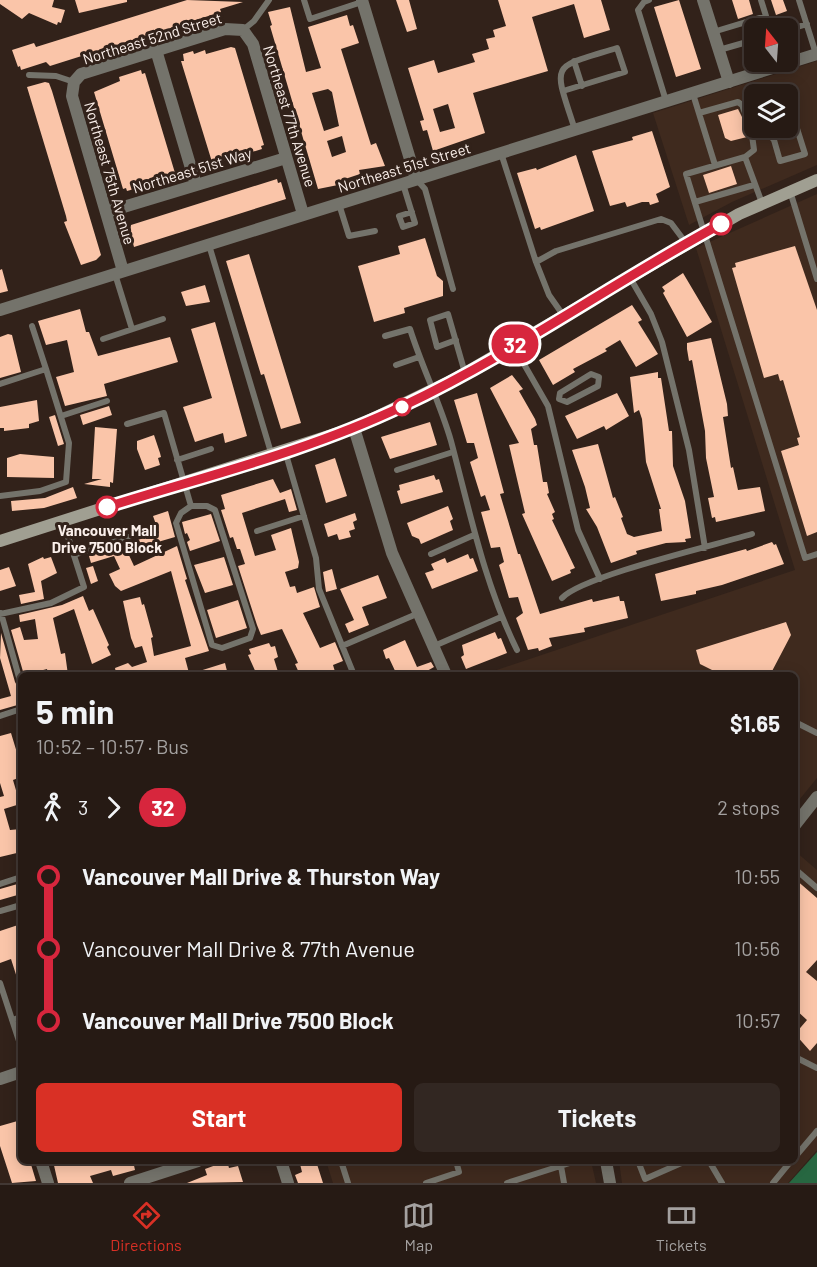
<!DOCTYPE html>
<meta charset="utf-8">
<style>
body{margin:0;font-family:Barlow,sans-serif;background:#322722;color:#f1f3f6;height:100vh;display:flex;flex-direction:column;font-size:22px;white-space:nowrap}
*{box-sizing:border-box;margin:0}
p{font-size:20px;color:#a4a1a0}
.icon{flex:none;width:33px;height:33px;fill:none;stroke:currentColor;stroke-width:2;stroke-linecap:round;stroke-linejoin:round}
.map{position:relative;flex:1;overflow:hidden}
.sheet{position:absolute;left:18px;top:672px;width:780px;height:492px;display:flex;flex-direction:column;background:#261a14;border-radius:9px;box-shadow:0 3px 15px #0003,0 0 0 2px #423834}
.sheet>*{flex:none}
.badge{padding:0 12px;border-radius:20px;font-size:21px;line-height:39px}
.needle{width:39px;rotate:343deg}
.controls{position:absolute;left:744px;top:18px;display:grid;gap:12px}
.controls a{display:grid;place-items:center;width:54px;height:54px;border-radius:9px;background:#261a14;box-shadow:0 3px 15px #0003,0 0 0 2px #423834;font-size:30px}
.map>.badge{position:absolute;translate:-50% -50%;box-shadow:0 0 0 3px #fff}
.legs{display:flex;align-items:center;gap:9px;height:66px;padding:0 18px;font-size:20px}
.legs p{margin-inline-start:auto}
.headline{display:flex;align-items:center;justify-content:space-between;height:102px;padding:0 18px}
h1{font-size:33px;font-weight:700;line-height:45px}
.button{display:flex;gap:12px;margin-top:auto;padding:12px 18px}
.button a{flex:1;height:69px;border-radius:9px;background:#d93025;color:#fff;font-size:24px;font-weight:700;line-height:69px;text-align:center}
.button a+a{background:#322722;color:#f1f3f6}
ul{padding:0 18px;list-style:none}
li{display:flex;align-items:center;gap:21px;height:72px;font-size:22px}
li i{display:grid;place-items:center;width:9px;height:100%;margin:0 8px;background:currentColor}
li i::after{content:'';width:15px;height:15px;margin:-8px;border:4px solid;border-radius:50%;background:#261a14}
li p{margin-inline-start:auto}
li:first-child i{background:linear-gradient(#0000 50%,currentColor 0)}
li:last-child i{background:linear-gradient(currentColor 50%,#0000 0)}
.tabs{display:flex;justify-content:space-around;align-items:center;height:84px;border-top:2px solid #423834;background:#261a14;font-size:16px;color:#a4a1a0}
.tabs a{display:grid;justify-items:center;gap:3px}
.tabs .selected{color:#d93025}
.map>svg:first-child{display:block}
.built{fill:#3f2a1e;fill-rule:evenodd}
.forest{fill:#276741}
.building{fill:#fac5a9;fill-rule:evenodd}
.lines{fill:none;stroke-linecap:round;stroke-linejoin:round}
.service{stroke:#74736b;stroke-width:6}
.minor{stroke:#74736b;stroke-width:12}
.tertiary{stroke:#74736b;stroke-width:12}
.secondary{stroke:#a09f92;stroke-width:12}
.line-1-casing{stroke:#fff;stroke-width:14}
.line-1{stroke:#d7263d;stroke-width:9}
.stop-1-dot{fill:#fff;stroke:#d7263d;stroke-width:3}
.labels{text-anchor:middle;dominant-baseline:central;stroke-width:6;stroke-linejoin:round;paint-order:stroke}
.street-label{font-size:15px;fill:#fbf0eb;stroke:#32221a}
.stop-label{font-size:15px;font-weight:bold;fill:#fbf0eb;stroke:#32221a}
</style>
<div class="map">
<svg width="817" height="1183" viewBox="0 0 817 1183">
<rect width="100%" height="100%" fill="#32221a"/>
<path class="built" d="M817 61V165L732 202 689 225 653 113ZM754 94H788V128H754Z
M817 194V778L795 805V675H482L795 570 696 248Z
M795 851 817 870V1150L788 1183H622L619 1161H795Z
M326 1161H591L596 1183H333Z"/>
<path class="forest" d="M817 1152V1183H789Z"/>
<path class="building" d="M0 0H54L52 7 65 10 61 23 58 22 57 25 29 13 22 19 0 4Z
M75 0H127V2L79 13Z
M187 0 243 2 220 9 221 12 50 66 46 62 21 70 20 66 18 67 12 50 34 43 36 47Z
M396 0H409L417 29 407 32Z
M498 0H601L610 30 584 38 574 4 532 17 548 71 473 93 485 133 433 151 427 130 423 131 420 121 424 120 408 68 434 60 438 73 475 62 472 54 489 49 486 39 495 37 493 30 506 26ZM448 104 455 128 440 132 433 109Z
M679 0 701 69 676 77 654 7Z
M732 0H749L753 14 738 19Z
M771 0H783L787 11 776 15Z
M290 7 306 72 321 68 308 27 347 15 350 26 353 25 359 43 341 49 371 145 376 143 385 166 359 170 360 174 342 180 343 184 318 189 270 26 272 25 268 12ZM328 89 332 92 339 126 324 131 312 93ZM342 136 346 152 332 157 327 141Z
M231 47 235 48 264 145 261 146 262 149 215 163 212 162 181 61H184L183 54 193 51 194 54 205 50 206 54Z
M141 70 142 74 145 73 175 173 172 174 173 178 127 191 126 188 123 189 94 92 120 81 119 77Z
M45 82 49 83 52 91 101 255 96 260 81 265 64 222 67 221 66 216 27 87Z
M738 109 742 117 749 116 753 130 748 131 747 137 731 141 725 138 718 115Z
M652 131 670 187 656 194 659 202 650 205 649 202H642L627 207 625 202 610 206 592 151 633 140 632 137Z
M576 155 594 211 541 230 540 227 535 229 517 173 536 168 537 170Z
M731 166 737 184 709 193 703 175Z
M277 179 278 183 281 182 286 199 134 247 130 232 131 225Z
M425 238 437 276 443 281V296L404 308 405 313 374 322 358 266 400 254 398 246Z
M795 246 817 310V532L807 536 781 451 799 445 797 438 800 437 783 380 780 381 778 374 764 378 732 268 736 267 735 263Z
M249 254 301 423 281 429 264 374 261 375 226 261Z
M2 269 8 291 0 293V270Z
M683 273 712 322 687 337 663 293 665 291 662 287Z
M205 285 210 302 186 306 181 292Z
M632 305 642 320 638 322 658 354 636 367 620 340 605 349 607 351 573 369 575 372 553 385 539 360Z
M80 309 86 332H89L98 356 170 337 178 362 104 384 107 396 65 406 56 377 74 372 67 340 46 345 38 321Z
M215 322 247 436 225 443 223 433 195 442 183 407 212 398 191 329Z
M8 334 12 335 21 372 0 378V337Z
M711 338 727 404 728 416 723 417 731 468 733 467 738 490 760 487 765 511 716 522 715 517 712 518 708 498 714 497 706 458 705 431 692 360 689 361 687 349V343Z
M658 372V378H661L669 431H672L673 466 685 501 691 538 685 539 686 542 666 543 636 551 637 554 611 563 597 527 586 509 590 508 585 487 572 450 598 444 613 498 615 497 623 517 621 518 627 534 634 537 662 531 659 509H661L646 462 642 419 639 410 634 413 630 377Z
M512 375 523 389 519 391 535 419 537 425 531 429 534 445H537L543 482H547L549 493 547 494 555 512 552 514 554 519 552 520 575 568 570 570 571 573 552 581 522 514 525 513 509 445 519 443 490 388Z
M477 393 504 493 500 494 518 554H520L540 614 592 599 593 602 619 596 620 601H624L628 618 584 628 585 632 549 638 552 646 539 651 538 648 528 650 516 618 523 613 518 597 509 598 499 565 504 562 500 547 491 548 481 512 490 510 485 495 481 497 470 462 478 458 474 443H467L454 400Z
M617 393 629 416 606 430 604 426 577 439 565 416Z
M37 400 39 421 29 424V428L4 431V428H0V407Z
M109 406 112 415 83 425 80 415Z
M55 415 64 444 58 446 49 417Z
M430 422 437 445 390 459 381 437Z
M95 427 117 429 113 483 110 482V487L84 484 102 479H92Z
M154 435 160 453 161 457 158 458 160 465 145 470 137 449V441Z
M20 454 54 457V478L7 477V458Z
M335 458 347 496 326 503 315 465Z
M434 475 436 480 439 479 443 492 401 504 397 491 400 490 399 485Z
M273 479 280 493 291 489 297 510 289 512 285 499 242 513 255 556 276 550 271 535 291 528 299 562 298 568 285 572 290 587 295 586 297 593 314 587 320 607 303 613 320 648 335 642 343 661 333 665 336 675H300L295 664 298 663 282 629 261 635 257 625 238 566 245 564 240 549H237L233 537 230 538 221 510 225 509 221 495Z
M73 487 77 498 44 508 12 511 11 501 45 498Z
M448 506 453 519 450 521 453 530 421 544 419 539 412 536 407 523Z
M168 511 175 537 127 551 134 566 177 546 187 579 185 580 209 651 185 658 189 673 184 675H113L116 673 115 668 128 663 132 667 147 662 142 646 135 648 131 638 123 601 140 597 142 605 144 604 153 637 151 638 154 656 191 646 171 571 121 591 115 586 109 574 120 569 114 556 91 563 89 556 159 533 153 516Z
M355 513 357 520 353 522 355 529 349 531 351 537 339 540 337 534 328 537 324 524Z
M211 514 220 541 190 551 187 542 190 540 187 533 185 534 182 522Z
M772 542 774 545 776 544 784 564 722 585 696 591V594L661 601 655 574 746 549 747 551Z
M468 554 470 559 473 558 478 571 432 589 425 573 434 570 431 564 445 558 447 563Z
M43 557 44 559 51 557 57 573 41 581 44 599 21 604 19 595 35 592 28 564Z
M224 557 233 585 205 593 194 565Z
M93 566 98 581 91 584 86 568Z
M9 567 16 586 0 591V570Z
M332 569 337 589 326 592 323 572Z
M378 575 387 598 362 607 369 625 349 633 345 624 354 620 340 589Z
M83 596 89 611 93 609 109 645 107 647 111 655 92 664 74 609 53 618 61 654 65 653 68 675 48 674 47 669 24 675 11 630 20 627 24 640 38 639 35 619 20 622 19 615 62 605Z
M238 600 247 628 216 638 207 610Z
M786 622 791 635 770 675H722L700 664 696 650Z
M495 632 498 639 501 638 507 653 466 669 461 657 464 655 462 645Z
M1 633 15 682 21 693V704L0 710V699L11 696 0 658Z
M405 640 417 667 431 662 434 667 420 675H397L389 658 386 659 383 650Z
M269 643 271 647 275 646 278 657 274 659 279 675H257L248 655 251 654 249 649Z
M225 663 228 675H194L193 673Z
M11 733 21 766V777L13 780 20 804 4 809 10 830 21 829V852L0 857V797L4 796 0 783V736Z
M795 879 817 898V960L806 972 817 981V1043L810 1051 795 1034 807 1020 795 1009Z
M21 883V894L0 900V889Z
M21 924V984H19L11 959 0 963V931Z
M21 1120V1148L19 1149 21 1161H30L36 1181 12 1183 0 1146V1126Z
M53 1161H133L135 1170 113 1176 111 1170 90 1176 93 1183H58Z
M227 1161 229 1168 238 1166 243 1182 187 1183 207 1175 205 1169Z
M308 1161H316L323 1183H298L295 1175 302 1172 300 1164Z"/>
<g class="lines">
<path class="service" d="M304 0 310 19 362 2
M649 0 644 2 638 10 666 101
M799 0 816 54
M243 30 254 21 269 0
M788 30 807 24
M713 32 766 16 761 0
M719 50 754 40
M574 61 582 86
M29 75 56 76 74 82
M563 91 625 72 617 48C549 69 553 61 575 130
M693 94 715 165
M775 94 785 91 786 94
M699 113 738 102 742 105 745 113
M764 128 774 140 780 161 805 154 788 100
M501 153 536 262
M745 157 754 150 752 135
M417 180 425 189 453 289
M403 184C407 197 411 210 415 223L403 227 399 216 412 212
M790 191 817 279
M695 202 754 185
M762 203 745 157 686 174 805 558 817 554
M339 204 349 236 375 231
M209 245 272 456
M115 274 132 329
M629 276 651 314 662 342 689 450 705 548
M563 315 549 295 536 262 556 251 661 219 671 223 686 243
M385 336 410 329C422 367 440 403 451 441 470 512 484 583 517 650
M103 339 163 319
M456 340 437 347 430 320 448 314 465 373
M513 345 548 406 578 530 600 579
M396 365 419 357
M591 374 599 377 598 386 567 402 559 399 560 393Z
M0 384 46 369 32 326
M61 416 107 401
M127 424 164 413 191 506
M285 451 316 558 319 589 354 675
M177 460 211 449
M397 470 453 452
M0 496 40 491 66 482 69 443 46 369
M191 506H207L215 510 253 629 250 638 222 648 212 645 176 523 181 513Z
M257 531 304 516
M431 554 474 535
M74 555 144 532
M562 598C582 576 716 545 752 534
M1 613 20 681
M0 614 51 603 84 587 63 521
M342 646 419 613
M434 646 501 617
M0 716 21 709
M795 722 817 733
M795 869 817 888
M0 884 21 877
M0 911 21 905
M0 983 21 1047
M12 1020 21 1017
M795 1057 817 1068
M795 1157 817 1131
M341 1161 348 1183
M638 1161 645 1179 686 1161
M709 1161 722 1183
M561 1166 564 1183
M426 1183 459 1172 456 1161
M507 1183 576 1161
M773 1183 791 1161"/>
<path class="minor" d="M362 0 416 179
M703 0 729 82
M156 50 196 185
M107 212 286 158
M123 271 72 96 74 82 81 74 225 29 243 30 253 44 303 214
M41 1161 48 1183
M281 1161 288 1183
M130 1183 198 1161"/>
<path class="tertiary" d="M0 310 817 54
M354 428 392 553 446 675
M795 825 817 797
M0 1079 21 1072
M606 1161 610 1183"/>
<path class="secondary" d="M0 541 354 428 455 379 739 214 817 180"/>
</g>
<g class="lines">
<g class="line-1-casing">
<path id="line-1" d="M107 507C206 476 309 451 403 406 513 354 614 282 721 224"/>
</g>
<use href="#line-1" class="line-1"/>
</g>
<g class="stop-1-dot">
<circle cx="721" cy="224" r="10"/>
<circle cx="402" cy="407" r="8"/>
<circle cx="107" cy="507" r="10"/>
</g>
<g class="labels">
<g class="street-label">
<text transform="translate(152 38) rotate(-17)">Northeast 52nd Street</text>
<text transform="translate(290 116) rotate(73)">Northeast 77th Avenue</text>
<text transform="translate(404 167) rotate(-17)">Northeast 51st Street</text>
<text transform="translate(192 170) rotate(-17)">Northeast 51st Way</text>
<text transform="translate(110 173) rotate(74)">Northeast 75th Avenue</text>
</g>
<g class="stop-label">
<text x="107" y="530">Vancouver Mall<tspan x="107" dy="17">Drive 7500 Block</tspan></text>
</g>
</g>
</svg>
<div class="controls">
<a><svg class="needle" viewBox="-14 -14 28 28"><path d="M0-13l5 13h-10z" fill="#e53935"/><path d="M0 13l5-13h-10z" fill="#a4a1a0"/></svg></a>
<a><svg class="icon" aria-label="layers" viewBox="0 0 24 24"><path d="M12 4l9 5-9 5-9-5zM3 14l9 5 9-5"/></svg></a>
</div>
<b class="badge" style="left:515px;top:344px;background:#d7263d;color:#fff">32</b>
<section class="sheet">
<div class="headline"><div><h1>5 min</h1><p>10:52 – 10:57 · Bus</p></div><b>$1.65</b></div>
<div class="legs"><svg class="icon" aria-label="walk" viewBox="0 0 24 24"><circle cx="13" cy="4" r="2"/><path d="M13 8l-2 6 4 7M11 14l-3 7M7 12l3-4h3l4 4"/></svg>3<svg class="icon" aria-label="forward" viewBox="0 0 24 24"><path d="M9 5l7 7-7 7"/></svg><b class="badge" style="background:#d7263d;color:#fff">32</b><p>2 stops</p></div>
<ul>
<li><i style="color:#d7263d"></i><b>Vancouver Mall Drive &amp; Thurston Way</b><p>10:55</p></li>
<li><i style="color:#d7263d"></i><span>Vancouver Mall Drive &amp; 77th Avenue</span><p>10:56</p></li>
<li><i style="color:#d7263d"></i><b>Vancouver Mall Drive 7500 Block</b><p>10:57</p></li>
</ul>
<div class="button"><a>Start</a><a>Tickets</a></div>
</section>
</div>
<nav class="tabs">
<a class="selected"><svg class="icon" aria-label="directions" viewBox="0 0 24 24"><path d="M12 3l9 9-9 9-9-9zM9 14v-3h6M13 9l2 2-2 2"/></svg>Directions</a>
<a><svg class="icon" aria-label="map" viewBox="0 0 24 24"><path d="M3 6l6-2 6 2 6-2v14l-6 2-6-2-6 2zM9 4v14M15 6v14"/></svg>Map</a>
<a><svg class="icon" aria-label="tickets" viewBox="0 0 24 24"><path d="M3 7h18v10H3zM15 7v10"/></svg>Tickets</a>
</nav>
